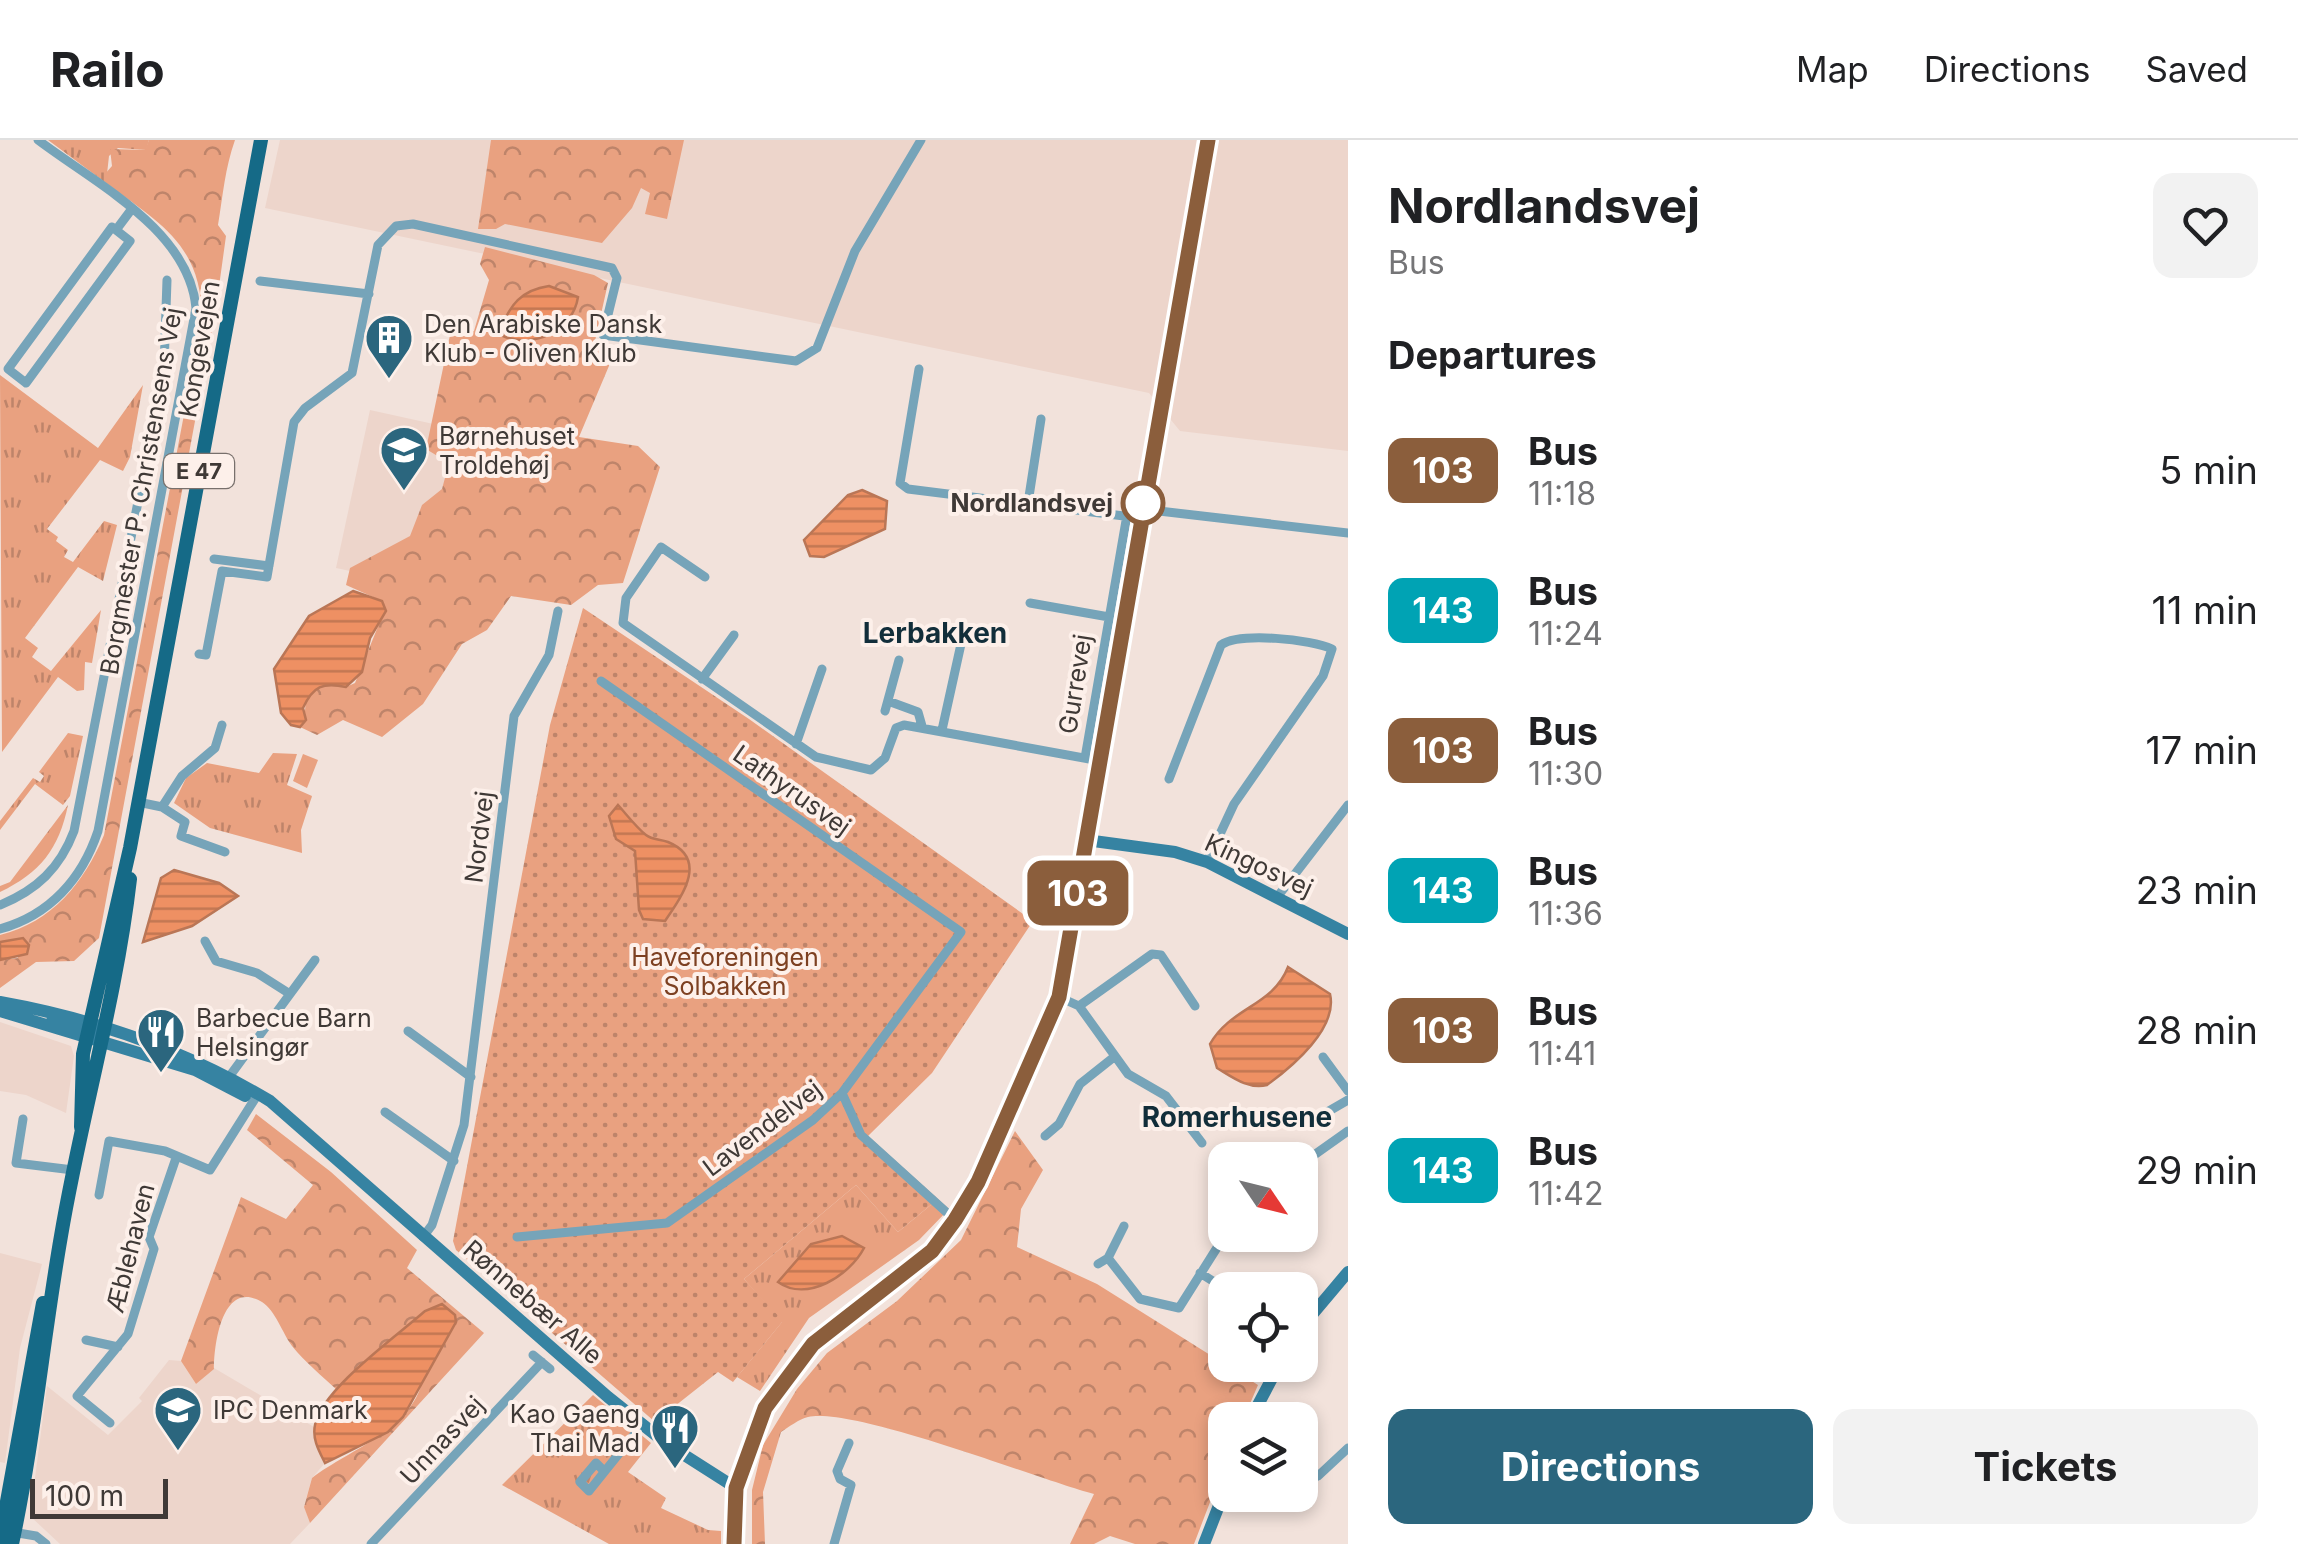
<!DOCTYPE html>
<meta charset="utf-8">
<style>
body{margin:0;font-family:Inter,sans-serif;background:#f2f2f2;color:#202124;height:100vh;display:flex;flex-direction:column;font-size:38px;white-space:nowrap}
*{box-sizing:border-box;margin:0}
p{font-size:32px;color:#757577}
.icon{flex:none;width:55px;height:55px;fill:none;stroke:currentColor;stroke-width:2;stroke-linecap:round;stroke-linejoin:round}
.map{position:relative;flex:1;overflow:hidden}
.details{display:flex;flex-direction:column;background:#fff;width:950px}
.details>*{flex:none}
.badge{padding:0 20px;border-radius:15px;font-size:35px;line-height:65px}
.needle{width:65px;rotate:125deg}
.controls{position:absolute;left:1208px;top:1002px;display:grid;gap:20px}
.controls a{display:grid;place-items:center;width:110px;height:110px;border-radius:20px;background:#fff;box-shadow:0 5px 15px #0003;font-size:50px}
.scale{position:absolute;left:30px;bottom:25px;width:138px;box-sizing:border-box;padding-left:10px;border:5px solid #3f3936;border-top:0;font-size:28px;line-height:35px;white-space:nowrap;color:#3f3936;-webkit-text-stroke:8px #fdf0ea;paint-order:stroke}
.map>.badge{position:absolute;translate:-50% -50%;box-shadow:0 0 0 5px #fff}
h2{padding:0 40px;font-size:38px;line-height:90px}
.round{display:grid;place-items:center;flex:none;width:105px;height:105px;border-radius:20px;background:#f2f2f2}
.overview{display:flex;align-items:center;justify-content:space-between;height:170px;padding:0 40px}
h1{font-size:48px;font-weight:700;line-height:75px}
.cta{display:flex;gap:20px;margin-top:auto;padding:20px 40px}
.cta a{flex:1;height:115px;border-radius:20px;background:#2b667e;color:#fff;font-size:40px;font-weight:700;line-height:115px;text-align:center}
.cta a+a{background:#f2f2f2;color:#202124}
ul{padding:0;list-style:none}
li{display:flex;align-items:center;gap:30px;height:140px;padding:0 40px}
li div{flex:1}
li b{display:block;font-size:38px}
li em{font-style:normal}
li .badge{min-width:110px;font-weight:700;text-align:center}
header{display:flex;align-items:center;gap:60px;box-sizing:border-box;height:140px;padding:0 50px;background:#fff;border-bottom:2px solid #e0e0e0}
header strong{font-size:48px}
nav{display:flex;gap:55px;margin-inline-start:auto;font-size:35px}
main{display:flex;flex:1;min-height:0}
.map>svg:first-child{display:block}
.built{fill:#edd5cb}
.grass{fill:url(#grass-tufts)}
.forest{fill:url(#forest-crowns)}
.garden{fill:url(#garden-dots)}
.pitch{fill:#e9a180}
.water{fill:url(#water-rules);stroke:#ba7656;stroke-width:2.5}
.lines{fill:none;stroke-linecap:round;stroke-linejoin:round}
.street{stroke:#76a4b9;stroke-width:9}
.secondary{stroke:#3683a2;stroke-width:12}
.primary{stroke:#156a87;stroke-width:14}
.line-casing{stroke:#fff;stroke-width:22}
.line{stroke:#8b5e3c;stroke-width:15}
.stop-dot{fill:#fff;stroke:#8b5e3c;stroke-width:5}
.labels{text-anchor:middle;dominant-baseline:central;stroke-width:8;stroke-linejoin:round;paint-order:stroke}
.shield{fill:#fdf0ea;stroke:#78706c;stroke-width:2.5}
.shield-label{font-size:22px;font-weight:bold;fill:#3f3936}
.poi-label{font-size:25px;fill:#3f3936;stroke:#fdf0ea;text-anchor:start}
.street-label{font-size:25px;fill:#3f3936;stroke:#fdf0ea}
.stop-label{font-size:25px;font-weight:bold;fill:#3f3936;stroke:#fdf0ea;text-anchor:end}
.park-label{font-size:25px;fill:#7d4021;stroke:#fdf0ea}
.neighbourhood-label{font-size:28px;font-weight:bold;fill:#122e3a;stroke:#fdf0ea}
</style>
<header>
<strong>Railo</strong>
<nav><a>Map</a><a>Directions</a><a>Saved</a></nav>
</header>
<main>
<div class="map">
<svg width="1348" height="1404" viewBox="0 0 1348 1404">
<defs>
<pattern id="grass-tufts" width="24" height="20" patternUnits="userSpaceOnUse" patternTransform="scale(2.5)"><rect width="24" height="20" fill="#e9a180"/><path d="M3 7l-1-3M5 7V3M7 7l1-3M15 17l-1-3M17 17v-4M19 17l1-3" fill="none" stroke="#be846a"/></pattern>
<pattern id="forest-crowns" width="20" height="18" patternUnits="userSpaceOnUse" patternTransform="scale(2.5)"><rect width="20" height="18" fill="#e9a180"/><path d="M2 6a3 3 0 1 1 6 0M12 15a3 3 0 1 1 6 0" fill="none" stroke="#be846a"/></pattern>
<pattern id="garden-dots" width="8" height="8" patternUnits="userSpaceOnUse" patternTransform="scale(2.5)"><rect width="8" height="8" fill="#e9a180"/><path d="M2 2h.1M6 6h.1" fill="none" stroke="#be846a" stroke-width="1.8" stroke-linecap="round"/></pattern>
<pattern id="water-rules" width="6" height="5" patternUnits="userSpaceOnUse" patternTransform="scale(2.5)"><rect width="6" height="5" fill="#ee9063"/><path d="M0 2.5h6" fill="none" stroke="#c27752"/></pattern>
</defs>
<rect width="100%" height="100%" fill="#f2e2db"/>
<path class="built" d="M280 0H1348V311L1180 291 1149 253 265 68Z
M370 270 438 285 463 329 449 378 355 432 336 428Z
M0 882 71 906 74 916 66 973 26 955 0 951Z
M0 1113 42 1124 20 1208 5 1323 0 1322Z
M169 1220 181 1221 196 1244 214 1228 314 1287 325 1323 312 1338 304 1366 310 1383 290 1404H60L30 1376 47 1246 108 1295 142 1261 139 1258Z"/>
<path class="grass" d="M48 0H149L146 10 118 8 109 16 106 43Z
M0 235 98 308 143 245 130 317 123 331 100 320 47 389 58 397 56 401 68 410 64 417 73 422 104 381 117 385 103 441 78 427 25 498 38 508 32 517 51 531 101 470 92 523 85 522 84 550 77 551 58 537 2 612Z
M68 593 83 596 70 656 63 665 35 644 0 690V681L33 638 40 642 44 636 39 632Z
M273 613 297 614 287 645 312 656 301 690 302 713 210 688 174 663 186 638 207 623 259 633Z
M68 665C59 709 40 733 0 752V746L10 742Z
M856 1045 898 1092 938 1059 949 1069 919 1100 809 1178 760 1251 737 1237 782 1182 744 1139Z
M593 1255 651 1303 628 1332 666 1358 661 1368 708 1390 721 1391V1404H609L502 1345Z"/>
<path class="forest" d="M149 0H235C225 28 223 55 218 85L226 96 216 168 99 798 74 821 36 822 0 848V820L18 818 14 799 0 802V795C52 782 84 743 104 695L202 180C202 105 161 84 106 43L104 35 112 26 110 9 145 10Z
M491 0H684L667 79 645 74 650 53 641 48 632 68 602 103 505 84 496 89H478Z
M485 107 594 135 608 143 595 201 614 214 579 297 638 306 660 327 623 443 598 445 571 465 511 456 487 490 462 504 423 564 382 597 343 580 317 595 300 587 306 580C302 562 310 550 327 543L346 547 355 543 379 484 382 461 346 445 350 428 410 396 422 365 442 349 449 323 426 309 450 195 474 191 489 140 480 124Z
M256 974 331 1032 417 1110 407 1128 484 1193 310 1383 304 1367 312 1338C351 1308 415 1290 424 1234 427 1214 425 1192 425 1171L337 1250C322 1236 305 1222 292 1206 283 1194 275 1170 262 1162 222 1138 214 1205 214 1229L196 1244 181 1221 241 1057 286 1079 313 1045 247 990Z
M1015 991 1043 1030 1021 1069 1017 1107 1097 1144 1258 1245 1243 1280H1225V1323L1194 1404H1135L1110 1396 1094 1404H1070L1094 1354C1037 1339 856 1267 808 1277 799 1279 789 1287 781 1292L763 1352 765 1404H752V1350L763 1305 797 1249 827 1213 897 1161 961 1100Z"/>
<path class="garden" d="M583 468 749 579 1033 781 932 933 868 996 938 1059 898 1092 856 1045 744 1139 783 1181 733 1242 718 1232 675 1266 684 1277 669 1294 456 1110 453 1101 550 585Z"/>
<path class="pitch" d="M303 614 318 620 307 648 293 641Z"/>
<path class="water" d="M549 146 578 157C573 191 533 209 503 196L500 190C510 165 521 150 549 146Z
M862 350 887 361 885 389 824 417 810 416 804 400 848 355Z
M353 451 382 461 386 471 370 498 362 532 346 547C323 542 313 546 303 568L306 580 300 587 291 585 281 573 274 529 309 476Z
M618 665C627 675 636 687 646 695 652 700 660 699 668 702 709 719 682 756 665 781L643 779 639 770 635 711 616 699 609 676Z
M174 730 219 743 238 756 192 786 143 802 161 738Z
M23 798 29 805 27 814 0 820V802Z
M1288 827 1330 854C1338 888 1293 926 1267 945 1249 950 1232 937 1217 928L1210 904C1231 867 1273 866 1288 827Z
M842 1096 864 1108C850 1135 807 1163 778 1142L811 1104Z
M442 1164 455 1175 456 1182 403 1277 388 1292 325 1323C319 1311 312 1299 315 1285 322 1249 397 1196 425 1171Z"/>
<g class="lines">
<path class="street" d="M116 90 130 101 26 243 8 229 112 87 116 90 131 70
M260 141 369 154
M919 229 900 343 908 349 1140 378
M1028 363 1041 279
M1142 369 1348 393
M214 419 269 426
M705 437 661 407 626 458 623 483 816 617 871 630 885 618 896 588 904 585 1100 621
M1030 463 1109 477
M199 514 206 515 222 431 267 437 294 282 305 268 352 233 378 105 396 86 413 84 612 128 617 138 603 195 796 221 817 208 855 111 921 0
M702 539 734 495
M888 561 918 572 922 586
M885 571 899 520
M942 590 963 495
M796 604 822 529
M1085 618 1127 375
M1169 639 1221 505C1240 492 1311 499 1332 509L1323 536 1234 664 1207 722
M138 662 162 667 185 682 181 696 225 712
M162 667 182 636 215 608 222 585
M1278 756 1348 665
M0 765C37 750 60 728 74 691L164 228 167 140
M0 789C50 775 82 739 98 691L196 168C189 90 96 44 38 0
M205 801 216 821 257 833 290 854
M1059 857 1079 866 1128 934 1166 956 1202 1003
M1079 866 1152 814 1161 815 1195 866
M408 891 471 937
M1323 917 1348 951
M229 937 315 820
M842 953 861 995 955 1080
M385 972 454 1021
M23 979 16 1023 73 1030
M1303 986 1348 960
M1045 996 1059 984 1080 944 1114 917
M1300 1025 1348 991
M99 1055 109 1001 165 1011 210 1030 258 954
M423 1097 432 1085 464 985 514 576 549 515 558 471
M517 1097 667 1083 813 980 842 953 961 792 601 541
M1108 1118 1140 1159 1179 1168 1225 1095
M1098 1124 1108 1118 1124 1086
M1200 1133 1227 1150
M86 1200 118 1207
M533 1215 550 1229
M110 1283 77 1256 128 1194 154 1109 149 1097 176 1018
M603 1330 596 1323 580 1342 589 1351 642 1285
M1300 1344 1318 1336 1348 1308
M12 1392 36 1396 46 1404
M371 1404 542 1222
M834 1404 851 1345 840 1339 837 1331 849 1303"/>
<path class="secondary" d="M1086 700 1175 712 1207 722 1348 794
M0 862C95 879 187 911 270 961L608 1257 667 1304 736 1348
M0 871 195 930 245 956
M52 881 96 893
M1300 1189 1348 1132
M1250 1280 1279 1225
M734 1404 736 1348 765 1267 813 1204 931 1111 955 1080 978 1042 1059 857 1207 0
M1204 1404 1225 1350"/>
<path class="primary" d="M81 987 83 914 130 708 261 0
M0 1400 43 1163
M12 1404C34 1302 43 1199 61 1096 81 976 116 861 130 739"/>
</g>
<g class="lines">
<g class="line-casing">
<path id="line" d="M734 1404 736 1348 765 1268 813 1204 932 1111 955 1080 978 1042 1059 857 1208 0"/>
</g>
<use href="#line" class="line"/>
</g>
<defs>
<g id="building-pin" transform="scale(2.5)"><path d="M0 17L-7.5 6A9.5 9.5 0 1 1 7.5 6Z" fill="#2b667e" stroke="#fdf0ea"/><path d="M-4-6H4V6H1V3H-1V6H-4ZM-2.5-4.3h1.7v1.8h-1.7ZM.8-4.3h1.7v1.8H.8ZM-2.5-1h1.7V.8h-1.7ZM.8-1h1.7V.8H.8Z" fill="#fff"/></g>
<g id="school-pin" transform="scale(2.5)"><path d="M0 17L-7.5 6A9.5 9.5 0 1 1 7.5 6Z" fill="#2b667e" stroke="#fdf0ea"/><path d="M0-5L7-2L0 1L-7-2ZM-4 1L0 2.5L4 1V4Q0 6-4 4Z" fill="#fff"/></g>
<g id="restaurant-pin" transform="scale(2.5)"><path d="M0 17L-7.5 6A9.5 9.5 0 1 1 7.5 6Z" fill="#2b667e" stroke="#fdf0ea"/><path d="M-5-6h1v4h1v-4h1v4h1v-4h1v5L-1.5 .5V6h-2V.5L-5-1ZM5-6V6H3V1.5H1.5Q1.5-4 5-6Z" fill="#fff"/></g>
</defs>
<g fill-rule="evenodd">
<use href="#building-pin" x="389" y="198"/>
<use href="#school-pin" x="404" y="310"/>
<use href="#restaurant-pin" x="161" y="892"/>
<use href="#school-pin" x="178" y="1270"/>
<use href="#restaurant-pin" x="675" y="1288"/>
</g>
<circle class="stop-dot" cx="1143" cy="363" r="20"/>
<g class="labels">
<rect class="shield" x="164" y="314" width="70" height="34" rx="8"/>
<g class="shield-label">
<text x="199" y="331">E 47</text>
</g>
<g class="poi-label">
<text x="424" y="184">Den Arabiske Dansk<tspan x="424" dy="29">Klub - Oliven Klub</tspan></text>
<text x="439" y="296">Børnehuset<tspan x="439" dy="29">Troldehøj</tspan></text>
<text x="196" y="878">Barbecue Barn<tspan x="196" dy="29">Helsingør</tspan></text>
<text x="213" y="1270">IPC Denmark</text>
<text x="640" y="1274" text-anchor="end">Kao Gaeng<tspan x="640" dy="29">Thai Mad</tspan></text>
</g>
<g class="street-label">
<text transform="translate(199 209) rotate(-80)">Kongevejen</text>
<text transform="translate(141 351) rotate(-80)">Borgmester P. Christensens Vej</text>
<text transform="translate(1075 544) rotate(-81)">Gurrevej</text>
<text transform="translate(792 650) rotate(35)">Lathyrusvej</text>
<text transform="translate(479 697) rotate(-83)">Nordvej</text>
<text transform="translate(1259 725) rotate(25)">Kingosvej</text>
<text transform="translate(762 988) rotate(-37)">Lavendelvej</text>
<text transform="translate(130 1108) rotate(-76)">Æblehaven</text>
<text transform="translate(533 1162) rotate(41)">Rønnebær Alle</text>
<text transform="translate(442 1300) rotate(-47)">Unnasvej</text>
</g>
<g class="stop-label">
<text x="1113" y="363">Nordlandsvej</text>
</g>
<g class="park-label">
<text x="725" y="817">Haveforeningen<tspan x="725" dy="29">Solbakken</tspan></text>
</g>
<g class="neighbourhood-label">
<text x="935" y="493">Lerbakken</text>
<text x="1237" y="977">Romerhusene</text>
</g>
</g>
</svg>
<div class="controls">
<a><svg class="needle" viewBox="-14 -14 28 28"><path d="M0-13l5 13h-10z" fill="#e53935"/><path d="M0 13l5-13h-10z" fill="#757577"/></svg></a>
<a><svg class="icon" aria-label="locate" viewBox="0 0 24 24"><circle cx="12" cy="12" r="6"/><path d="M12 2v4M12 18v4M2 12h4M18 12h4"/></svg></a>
<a><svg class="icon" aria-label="layers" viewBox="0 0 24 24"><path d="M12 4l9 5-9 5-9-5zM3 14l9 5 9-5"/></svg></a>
</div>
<div class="scale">100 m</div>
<b class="badge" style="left:1078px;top:753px;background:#8b5e3c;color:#fff">103</b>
</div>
<section class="details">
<div class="overview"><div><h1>Nordlandsvej</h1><p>Bus</p></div><a class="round"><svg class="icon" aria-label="heart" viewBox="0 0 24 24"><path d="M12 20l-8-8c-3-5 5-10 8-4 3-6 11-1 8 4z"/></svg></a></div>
<h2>Departures</h2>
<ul>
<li><span class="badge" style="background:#8b5e3c;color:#fff">103</span><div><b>Bus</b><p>11:18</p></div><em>5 min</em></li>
<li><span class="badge" style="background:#00a3b4;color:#fff">143</span><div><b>Bus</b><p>11:24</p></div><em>11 min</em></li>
<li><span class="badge" style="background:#8b5e3c;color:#fff">103</span><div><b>Bus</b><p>11:30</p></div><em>17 min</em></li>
<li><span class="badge" style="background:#00a3b4;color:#fff">143</span><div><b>Bus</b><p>11:36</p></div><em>23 min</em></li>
<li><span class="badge" style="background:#8b5e3c;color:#fff">103</span><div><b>Bus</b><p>11:41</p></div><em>28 min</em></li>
<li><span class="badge" style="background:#00a3b4;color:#fff">143</span><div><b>Bus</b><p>11:42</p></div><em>29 min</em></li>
</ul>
<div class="cta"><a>Directions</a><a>Tickets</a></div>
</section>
</main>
